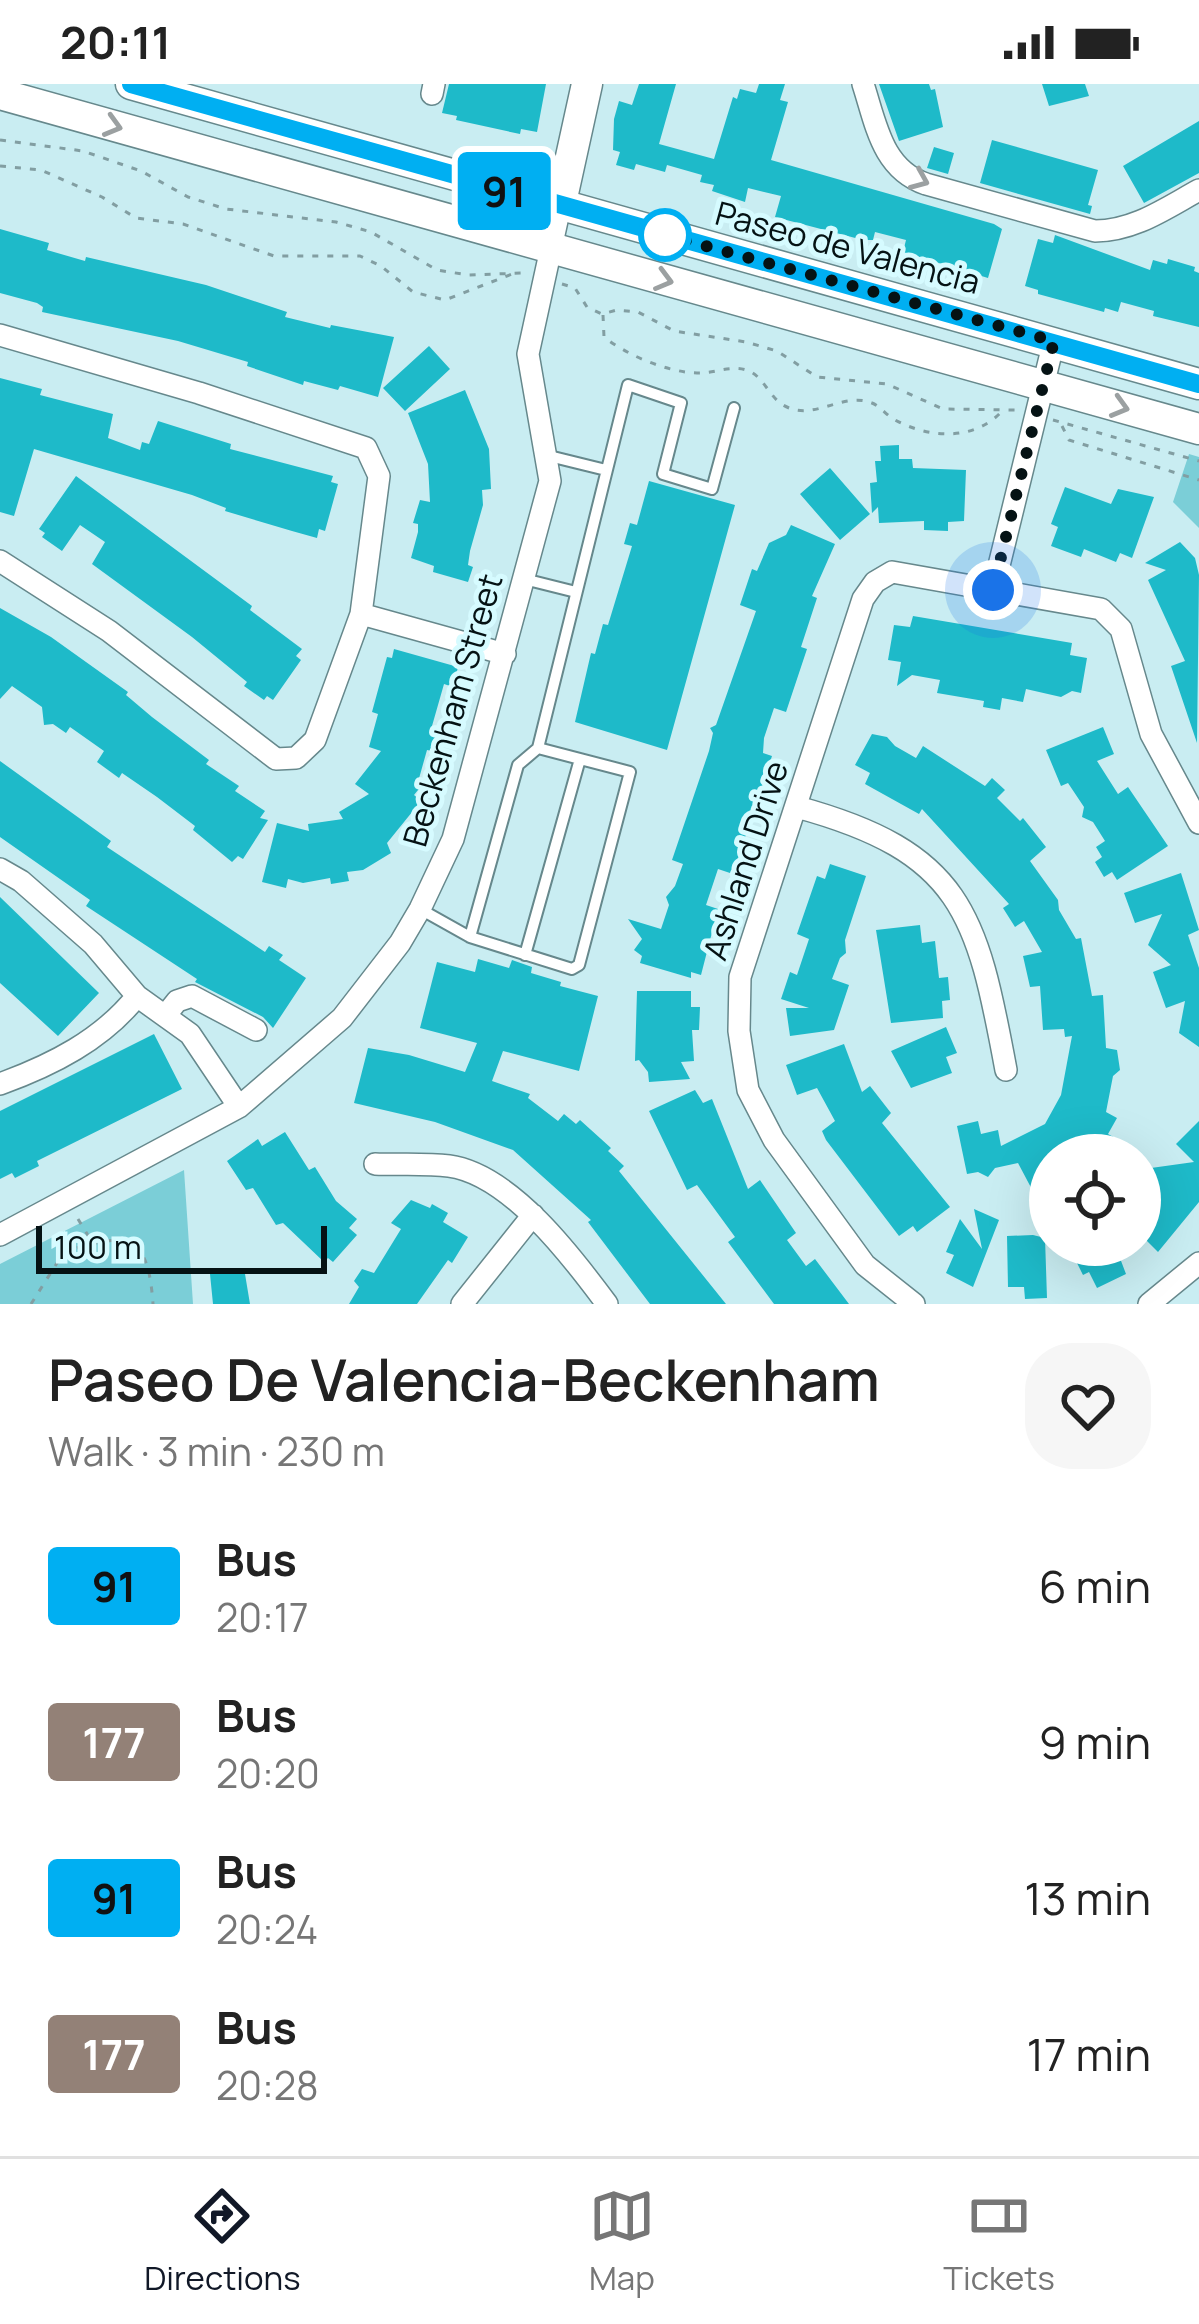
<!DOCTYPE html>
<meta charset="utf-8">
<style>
body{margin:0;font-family:Manrope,sans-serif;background:#f6f6f6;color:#222;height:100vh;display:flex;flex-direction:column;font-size:45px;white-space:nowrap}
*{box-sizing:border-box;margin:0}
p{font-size:39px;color:#767676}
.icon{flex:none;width:66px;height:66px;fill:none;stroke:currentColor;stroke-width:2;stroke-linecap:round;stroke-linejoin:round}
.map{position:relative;height:1220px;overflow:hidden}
.drawer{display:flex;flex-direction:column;background:#fff;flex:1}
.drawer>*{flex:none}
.badge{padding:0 24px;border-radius:9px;font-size:42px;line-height:78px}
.controls{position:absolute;left:1029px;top:1050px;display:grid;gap:24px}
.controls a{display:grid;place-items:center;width:132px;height:132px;border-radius:50%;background:#fff;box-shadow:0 12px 48px #0002;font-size:60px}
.scale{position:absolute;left:36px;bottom:30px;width:291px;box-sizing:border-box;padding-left:12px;border:6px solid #051214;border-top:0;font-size:33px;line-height:42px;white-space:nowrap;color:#051214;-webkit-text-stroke:9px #d6fbff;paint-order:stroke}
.you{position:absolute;width:60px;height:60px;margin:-30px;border:9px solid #fff;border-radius:50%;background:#1a73e8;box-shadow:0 0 0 18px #1a73e833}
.map>.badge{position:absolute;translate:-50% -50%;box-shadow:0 0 0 6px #fff}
.round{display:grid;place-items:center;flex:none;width:126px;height:126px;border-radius:48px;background:#f6f6f6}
.headline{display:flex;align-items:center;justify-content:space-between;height:204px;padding:0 48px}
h1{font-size:57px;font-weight:600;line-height:90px}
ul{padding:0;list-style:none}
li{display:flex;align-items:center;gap:36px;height:156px;padding:0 48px}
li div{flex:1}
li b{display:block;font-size:45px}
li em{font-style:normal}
li .badge{min-width:132px;font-weight:700;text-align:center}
.status{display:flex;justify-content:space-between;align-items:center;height:84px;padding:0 60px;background:#fff;direction:ltr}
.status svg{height:33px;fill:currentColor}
.tab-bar{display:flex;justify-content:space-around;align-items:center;height:168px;border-top:3px solid #e0e0e0;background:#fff;font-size:33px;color:#767676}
.tab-bar a{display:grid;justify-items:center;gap:6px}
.tab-bar .selected{color:#111827}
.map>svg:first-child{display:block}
.green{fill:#7bced7}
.building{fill:#1ebac9}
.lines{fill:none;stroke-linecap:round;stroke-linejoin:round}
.lane-casing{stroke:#66888c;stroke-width:14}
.street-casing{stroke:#66888c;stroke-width:24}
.secondary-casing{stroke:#66888c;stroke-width:33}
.path{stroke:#829ea2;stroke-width:3;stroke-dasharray:6 9;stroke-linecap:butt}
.lane{stroke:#fff;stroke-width:10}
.street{stroke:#fff;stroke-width:21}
.secondary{stroke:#fff;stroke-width:30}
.oneway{stroke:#9ba0a1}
.line-casing{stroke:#fff;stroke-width:27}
.line{stroke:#00aff2;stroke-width:18}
.walk{stroke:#051214;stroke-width:12;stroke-dasharray:0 21.6}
.stop-dot{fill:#fff;stroke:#00aff2;stroke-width:6}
.labels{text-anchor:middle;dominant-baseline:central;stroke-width:10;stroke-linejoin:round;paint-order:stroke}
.street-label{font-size:33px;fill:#051214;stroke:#d6fbff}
</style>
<div class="status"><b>20:11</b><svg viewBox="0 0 49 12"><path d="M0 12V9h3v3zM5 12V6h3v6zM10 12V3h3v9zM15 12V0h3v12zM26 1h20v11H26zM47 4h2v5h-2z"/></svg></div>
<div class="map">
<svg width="1199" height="1220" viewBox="0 0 1199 1220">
<rect width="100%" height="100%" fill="#c9edf2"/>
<path class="green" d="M1189 370 1199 373V444L1173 418Z
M184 1086 193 1220H0V1180Z"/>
<path class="building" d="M449 0H546L537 48 521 45 520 50 456 36 457 32 442 29Z
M639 0H676L659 60 714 75 733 13 737 15 740 5 756 9 759 0H785L780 16 788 18 771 76 994 140 1002 145 988 194 903 168 906 156 875 148 873 156H863L775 133 781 112 748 104 745 118 712 107 714 101 700 98 702 91 667 81 665 88 636 80 634 86 616 81 620 68 613 66 614 35 619 17 632 21Z
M879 0H929L931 6 935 5 943 43 899 57Z
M1042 0H1085L1089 12 1049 22Z
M1199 37V89L1144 119 1123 82Z
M992 56 1098 86 1088 121 1092 122 1090 130 980 99Z
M934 63 954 69 948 90 927 84Z
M0 145 49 159 47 166 85 177 86 173 206 201 287 228 285 233 330 244 331 241 394 253 378 313 340 302 338 306 304 297 303 301 247 282 248 278 178 257 42 228 43 223 37 219 0 209Z
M1055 151 1150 186 1153 176 1167 180 1168 175 1195 183 1194 187 1199 189V243L1153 232 1154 227 1121 218 1118 228 1105 224 1104 228 1038 210V206L1025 202 1038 155 1053 159Z
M429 262 450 285 405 327 383 304Z
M0 294 42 305 40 311 113 330 108 354 140 366 142 358 149 360 158 337 231 360 230 365 333 392 331 398 338 400 325 447 319 445 317 454 292 447 225 427 226 424 192 411 34 365 14 432 0 428Z
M465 306 489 365 491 405 482 406 483 421 470 467 468 481 473 483 468 498 433 488 434 482 411 474 418 448V440L413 439 420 416 430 418 428 380 408 329Z
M899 361V375H912L913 384 966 386 964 437 948 438V447L924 446V437L879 439 878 423 872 429 870 399 877 398 875 377H881L880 362Z
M830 384 870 430 840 456 800 410Z
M76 392 252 522 250 526 302 565 296 572 301 576 273 616 267 612 264 616 244 602 247 598 192 553 92 480 105 458 80 441 62 467 42 453 45 449 39 445Z
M649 397 735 421 667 666 575 638 591 569 595 570 603 540 608 541 632 462 624 460 630 439 637 441Z
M1065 403 1111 420 1118 405 1154 413 1132 474 1120 469 1116 478 1084 465 1081 473 1051 462 1058 443 1051 440Z
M791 441 835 460 812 512 817 514 801 563 807 565 786 628 774 624 764 654 763 669 772 672 733 790 718 785 706 821 718 825 701 891 691 888V894L640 879 642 872 634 866 642 855 628 835 661 845 669 821 666 813 675 802 683 780 672 776 709 667 713 649 710 644 716 641 756 527 740 521 752 485 757 487 769 459 786 451Z
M1180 458 1195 474 1199 491 1197 659 1171 582 1185 577 1148 496 1166 486 1145 479Z
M0 524 51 553 128 608 126 611 152 633 209 676 206 680 239 702 235 707 265 727 260 734 268 736 243 775 238 772 232 778 193 746 195 742 157 713 122 689 119 694 97 678 104 667 70 643 66 649 53 640 44 641 42 623 12 602 0 615Z
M913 532 1072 559 1070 571 1087 574 1081 609 1072 607 1061 613 1026 605 1023 618 1002 614 1000 626 983 623 984 617 937 609 940 596 912 591 897 602 901 578 888 576 894 541 910 543Z
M394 565 458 583 453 603 444 600 430 649 437 651 432 667 427 666 418 698 422 701 414 711 421 717 387 759 391 769 363 786 347 788 349 797 331 800 330 794 303 799 288 795 286 804 262 798 277 739 309 747 308 740 343 735 339 728 369 710 355 700 381 667 369 663 378 630 372 628 387 573 392 574Z
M1103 643 1114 670 1097 677 1118 710 1128 703 1168 762 1117 796 1112 788 1104 793 1095 778 1102 773 1096 763 1105 757 1093 738 1082 733 1084 723 1068 699 1061 702 1046 666Z
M872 650 887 653 895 662 916 674 923 662 985 702 992 694 1005 706 997 714 1020 737 1023 734 1046 763 1030 777 1058 816 1059 826 1076 855 1081 854 1092 912 1103 911 1106 964 1117 966 1120 986 1113 992 1106 1028 1117 1034 1108 1050 1117 1055 1108 1071 1100 1066 1097 1071H1050V1125L1045 1115V1130L1018 1079 995 1084 988 1093 978 1088 967 1090 957 1042 978 1037 981 1050 998 1046 1001 1062 1045 1040 1061 1011 1072 952 1065 953 1064 945 1043 946 1040 902 1030 903 1023 872 1042 868 1024 837 1015 843 1003 824 1009 820 922 725 919 730 865 700 870 689 855 681Z
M0 677 111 757 107 763 265 868 269 862 283 871 279 876 306 894 273 944 263 933 195 898 197 895 86 822 90 816 0 753Z
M830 780 866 792 845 856 846 869 840 874 832 895 849 901 834 946 790 952 786 924H809L781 915 790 888 797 891 809 855 797 850 817 792 825 795Z
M1181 789 1199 846 1188 851 1199 884V963L1179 949 1185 917 1166 924 1153 888 1171 881 1148 861 1162 830 1135 839 1124 809Z
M0 813 99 909 58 952 0 899Z
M920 841 922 859 935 857 939 894 948 893 950 916 942 917 943 934 891 939 876 846Z
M478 875 509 884 512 876 532 883 531 889 561 898 560 902 598 912 579 987 503 967 492 997 530 1010 528 1014 558 1037 564 1030 576 1040 580 1036 611 1064 608 1067 624 1082 619 1087 726 1220H650L588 1138 591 1136 513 1066 435 1038 354 1019 368 964 409 971 465 988 477 959 420 944 437 878 475 888Z
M637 907H691V923H700L699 946H692L694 977 681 978 690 995 649 998 648 988 639 976 635 977Z
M946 943 957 969 946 973 952 989 911 1004 891 967Z
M154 950 182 1005 37 1077 39 1082 15 1094 12 1089 0 1095V1027Z
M844 960 862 1008 870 1002 891 1029 882 1039 950 1123 917 1148 913 1142 899 1152 826 1056 822 1047 835 1037 817 1004 797 1011 786 981Z
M695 1006 703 1019 712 1015 748 1105 760 1096 796 1149 787 1156 806 1182 815 1175 849 1220H774L728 1158 735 1153 697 1101 687 1106 649 1027Z
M1199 1037V1118L1158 1168 1140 1150V1096L1151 1084 1194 1078 1176 1060Z
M285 1048 309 1086 315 1083 336 1117 357 1135 349 1144 357 1151 333 1178 328 1174 324 1178 283 1139 276 1141 253 1104 246 1106 227 1077 258 1055 262 1062Z
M411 1116 430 1124 432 1120 448 1129 443 1138 468 1153 452 1179 448 1176 417 1220H349L359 1203 354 1197 362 1185 374 1189 401 1145 391 1139Z
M974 1125 999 1136 973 1203 946 1189 954 1171 946 1168 960 1135 982 1165Z
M1033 1151 1045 1154 1047 1214 1025 1215 1024 1203H1008L1007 1152Z
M1068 1161H1115L1126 1190 1097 1204 1089 1188 1083 1191Z
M244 1184 250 1220H213L210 1190Z"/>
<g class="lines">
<g class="lane-casing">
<path id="lane" d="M545 371 606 386
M524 495 576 508
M420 825 470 853 572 885 579 881 630 688 538 664
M470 853 518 681 538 664 628 301 681 319 663 390 712 405 734 324
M525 871 580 675"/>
</g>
<g class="street-casing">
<path id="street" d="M863 0C876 40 882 85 926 100L1095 147C1134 147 1166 124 1199 106
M432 10 434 0
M0 251 199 309 366 364 379 392 361 530 315 656 296 674 276 675 109 547 0 477
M993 506 1054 257
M361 530 505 570
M797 723C962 768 977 829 1006 986
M0 785 21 797 93 860 137 912 190 950 239 1023
M165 932 177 917 192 912 256 946
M0 1000C52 981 102 956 137 912
M375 1080C399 1081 425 1079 449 1082 510 1090 573 1174 607 1220
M0 1151 239 1023 342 934 400 859 420 825 453 755 550 397 528 270 560 123
M462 1220 533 1131
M914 1220 865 1181 774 1056 748 1006 739 947 740 893 863 515 875 498 892 488 1101 525 1121 545 1151 650 1199 739
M1149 1220 1199 1179"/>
</g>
<g class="secondary-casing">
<path id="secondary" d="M131 0 1199 300
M0 10 1199 345
M560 123 587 0"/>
</g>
<path class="path" d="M0 56 83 67 141 87 188 113 226 125 336 138 371 148 437 186 468 191 524 189
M0 82 41 86 102 113 136 134 183 140 274 172H360L381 182 413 208 445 216 512 190
M562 200 575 204 587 223 602 230 617 226 638 228 674 247 746 258 777 267 817 293 887 300 943 325 1015 326
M603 231 604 253C627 271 666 288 697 289 715 290 733 279 751 288 764 295 770 313 783 321 813 339 842 307 872 319 880 322 887 332 895 336 930 355 976 357 1003 326
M1053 336 1199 377
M1062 342 1069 356 1199 396
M78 1135 92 1158
M31 1220 64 1168C127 1148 148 1147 153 1220"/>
<use href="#lane" class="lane"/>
<use href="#street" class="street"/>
<use href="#secondary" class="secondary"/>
</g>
<defs><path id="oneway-chevron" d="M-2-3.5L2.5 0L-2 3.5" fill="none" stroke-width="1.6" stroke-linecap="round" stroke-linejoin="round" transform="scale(3)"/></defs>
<g class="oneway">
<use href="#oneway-chevron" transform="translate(113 42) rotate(16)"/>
<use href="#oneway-chevron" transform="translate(920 96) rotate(23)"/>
<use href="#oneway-chevron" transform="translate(664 196) rotate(15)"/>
<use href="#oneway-chevron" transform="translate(1120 323) rotate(16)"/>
</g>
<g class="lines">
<g class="line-casing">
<path id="line" d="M131 0 1199 300"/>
</g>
<use href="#line" class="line"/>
<path class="walk" d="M665 151 1054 257 993 506"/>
</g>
<circle class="stop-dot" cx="665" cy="151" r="24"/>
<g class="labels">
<g class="street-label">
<text transform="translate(848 163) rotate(15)">Paseo de Valencia</text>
<text transform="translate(452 626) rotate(-74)">Beckenham Street</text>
<text transform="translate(745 776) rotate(-72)">Ashland Drive</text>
</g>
</g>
</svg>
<div class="controls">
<a><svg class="icon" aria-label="locate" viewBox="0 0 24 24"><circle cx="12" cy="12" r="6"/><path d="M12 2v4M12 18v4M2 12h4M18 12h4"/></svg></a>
</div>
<div class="scale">100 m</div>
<div class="you" style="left:993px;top:506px"></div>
<b class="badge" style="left:504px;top:107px;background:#00aff2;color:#111">91</b>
</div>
<section class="drawer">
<div class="headline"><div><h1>Paseo De Valencia-Beckenham</h1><p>Walk · 3 min · 230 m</p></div><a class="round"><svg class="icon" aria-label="heart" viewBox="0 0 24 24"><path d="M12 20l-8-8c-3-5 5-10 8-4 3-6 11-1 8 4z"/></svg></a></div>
<ul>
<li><span class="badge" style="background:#00aff2;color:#111">91</span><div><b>Bus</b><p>20:17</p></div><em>6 min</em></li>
<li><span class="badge" style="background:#938177;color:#fff">177</span><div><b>Bus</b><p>20:20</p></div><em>9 min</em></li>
<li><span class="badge" style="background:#00aff2;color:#111">91</span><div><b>Bus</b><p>20:24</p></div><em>13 min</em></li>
<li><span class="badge" style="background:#938177;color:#fff">177</span><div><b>Bus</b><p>20:28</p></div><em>17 min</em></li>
</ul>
</section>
<nav class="tab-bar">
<a class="selected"><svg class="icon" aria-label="directions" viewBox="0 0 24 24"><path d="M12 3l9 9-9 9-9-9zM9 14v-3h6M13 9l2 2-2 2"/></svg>Directions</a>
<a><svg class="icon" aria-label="map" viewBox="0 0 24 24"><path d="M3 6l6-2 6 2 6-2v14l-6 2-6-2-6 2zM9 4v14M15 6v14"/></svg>Map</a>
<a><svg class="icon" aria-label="tickets" viewBox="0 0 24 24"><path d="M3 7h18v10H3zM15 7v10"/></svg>Tickets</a>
</nav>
